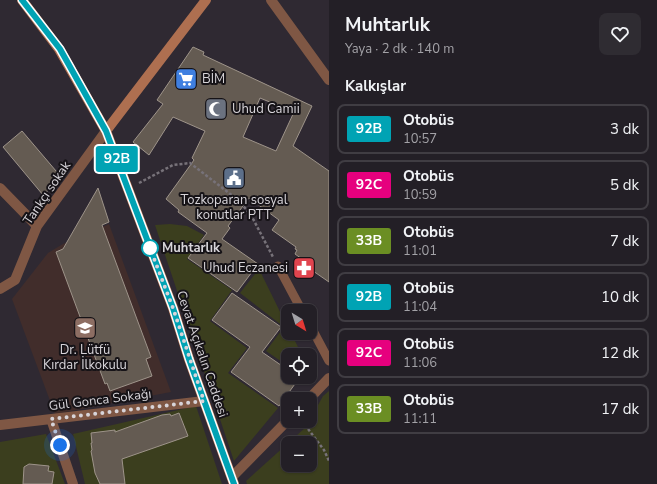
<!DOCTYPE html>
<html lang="tr">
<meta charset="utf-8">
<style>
body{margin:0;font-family:"Nunito Sans",sans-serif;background:#2f2c32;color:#f1f3f6;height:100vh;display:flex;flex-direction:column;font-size:15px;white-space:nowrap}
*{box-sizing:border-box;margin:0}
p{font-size:13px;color:#a3a2a7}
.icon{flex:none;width:22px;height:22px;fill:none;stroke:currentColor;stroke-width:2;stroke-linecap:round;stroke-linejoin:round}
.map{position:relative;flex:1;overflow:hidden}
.drawer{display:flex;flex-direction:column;background:#231f26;width:328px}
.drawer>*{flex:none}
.badge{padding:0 8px;border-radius:3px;font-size:14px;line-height:26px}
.needle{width:26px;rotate:142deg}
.buttons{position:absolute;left:281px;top:304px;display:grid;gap:8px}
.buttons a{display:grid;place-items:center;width:36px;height:36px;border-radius:8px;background:#231f26;box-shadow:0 1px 3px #0004,0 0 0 1px #403d43;font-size:20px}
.you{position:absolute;width:20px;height:20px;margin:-10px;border:3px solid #fff;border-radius:50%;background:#1a73e8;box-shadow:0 0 0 6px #1a73e833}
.map>.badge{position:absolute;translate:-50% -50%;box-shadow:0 0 0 2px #fff}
h2{padding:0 16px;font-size:15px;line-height:36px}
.round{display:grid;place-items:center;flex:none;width:42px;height:42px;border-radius:8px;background:#2f2c32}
.head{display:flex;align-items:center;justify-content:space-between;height:68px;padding:0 16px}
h1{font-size:19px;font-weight:700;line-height:30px}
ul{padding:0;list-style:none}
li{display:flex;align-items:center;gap:12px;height:50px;margin:0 8px 6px;padding:0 8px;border:2px solid #403d43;border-radius:8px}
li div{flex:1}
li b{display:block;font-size:15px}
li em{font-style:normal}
li .badge{min-width:44px;font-weight:700;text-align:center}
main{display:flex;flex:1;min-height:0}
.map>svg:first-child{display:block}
.education{fill:#412d2b}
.green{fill:#3b3e1e;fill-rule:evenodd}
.building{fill:#645b52;stroke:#9e948a;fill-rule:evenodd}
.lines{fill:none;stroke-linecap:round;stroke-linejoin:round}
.path{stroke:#777279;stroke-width:2.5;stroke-dasharray:3 2;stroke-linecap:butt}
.lane{stroke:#7f5744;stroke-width:9}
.street{stroke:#7f5744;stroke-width:10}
.secondary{stroke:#ae6f50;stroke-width:10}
.line-casing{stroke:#fff;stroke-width:9}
.line{stroke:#00a3b4;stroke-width:6}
.walk{stroke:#d7d4d9;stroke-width:4;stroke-dasharray:0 7.2}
.stop-dot{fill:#fff;stroke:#00a3b4;stroke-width:2}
.labels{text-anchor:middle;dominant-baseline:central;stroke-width:4;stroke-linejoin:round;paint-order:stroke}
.poi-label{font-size:13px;fill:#d7d4d9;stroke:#161317;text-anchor:start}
.street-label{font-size:13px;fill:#d7d4d9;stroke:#161317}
.stop-label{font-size:13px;font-weight:bold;fill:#d7d4d9;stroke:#161317;text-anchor:start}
</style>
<main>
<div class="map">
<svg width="329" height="484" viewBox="0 0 329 484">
<rect width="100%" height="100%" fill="#2f2932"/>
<path class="education" d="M109 224 171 392 55 414 12 299 48 253 63 244Z"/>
<path class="green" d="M170 224 187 226 204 235 187 259 232 290 210 321 247 348 228 373 278 408 234 461 155 225Z
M259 269 288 328V333H291L302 355H288V366L266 351 284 327 240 293Z
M329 391V484H247L246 481 306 427 323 396ZM288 443H310V465H288Z
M196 406 222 484H85L73 434Z
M46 434 65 484H0V442Z"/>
<path class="building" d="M193 47 204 52 203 55 312 106 293 146 329 171V282L300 262 302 259 295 254 297 250 295 249 296 247 272 230 279 220 249 198 228 226 230 228 222 239 258 264 237 292 188 258 207 233 178 212 179 210 166 199 194 160 192 158 205 131 173 117 149 155 133 142 163 104 157 100ZM260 98 294 112 276 151 243 137Z
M22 131 62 178 43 195 3 147Z
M98 188 109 222 102 225 151 357 146 359 152 376 110 391 107 383 105 384 56 252 63 249Z
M232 293 281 327 262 352 288 370V377H300L279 406 231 372 250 347 212 320Z
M179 413 188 436 122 459 125 484H100L95 473 91 451 92 450 91 443H92L91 433 115 430V432L162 415 170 414 171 416Z
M29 464 49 466 48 471 54 472 52 484H23L24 467Z"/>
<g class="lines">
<path class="path" d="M139 183 173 165 190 163 238 200 251 215 273 257
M302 421 324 450 329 461"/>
<path class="lane" d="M278 266 302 311
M310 325 329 361"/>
<path class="street" d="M271 0 329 80
M0 188 37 226
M0 289 15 280 37 226 106 131
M309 399 329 378
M51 419 73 484
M0 425 204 401
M232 477 288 420"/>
<path class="secondary" d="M22 0 59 49 106 131 173 308 189 359 234 484
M106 131 206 0"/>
</g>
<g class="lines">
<g class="line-casing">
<path id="line" d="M22 0 60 49 106 131 173 308 189 359 234 484"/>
</g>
<use href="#line" class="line"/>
<path class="walk" d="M60 445 51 419 204 401 173 308 148 243 150 248"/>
</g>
<defs>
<g id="supermarket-square" transform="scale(1.15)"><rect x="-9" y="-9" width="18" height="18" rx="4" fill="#3f7fe0" stroke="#161317"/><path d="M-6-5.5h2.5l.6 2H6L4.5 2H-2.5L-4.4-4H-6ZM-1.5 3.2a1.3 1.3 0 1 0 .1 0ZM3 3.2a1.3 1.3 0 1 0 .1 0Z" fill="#fff"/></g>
<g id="mosque-square" transform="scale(1.15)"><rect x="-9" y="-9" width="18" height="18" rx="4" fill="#6b7280" stroke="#161317"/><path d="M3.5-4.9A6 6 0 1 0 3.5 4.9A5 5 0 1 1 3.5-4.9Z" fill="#fff"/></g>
<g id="civic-square" transform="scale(1.15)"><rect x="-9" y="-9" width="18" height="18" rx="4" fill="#5c6f8a" stroke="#161317"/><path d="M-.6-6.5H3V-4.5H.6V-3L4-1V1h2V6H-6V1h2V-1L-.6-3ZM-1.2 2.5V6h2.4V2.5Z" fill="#fff"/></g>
<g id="pharmacy-square" transform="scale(1.15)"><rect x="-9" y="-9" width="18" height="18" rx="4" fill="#e0444e" stroke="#161317"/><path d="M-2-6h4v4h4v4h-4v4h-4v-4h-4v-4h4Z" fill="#fff"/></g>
<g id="school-square" transform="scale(1.15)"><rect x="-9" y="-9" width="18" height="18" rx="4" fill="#8d6e63" stroke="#161317"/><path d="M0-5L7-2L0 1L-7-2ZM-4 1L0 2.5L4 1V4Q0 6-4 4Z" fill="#fff"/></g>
</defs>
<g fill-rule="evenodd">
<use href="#supermarket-square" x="186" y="79"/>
<use href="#mosque-square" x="216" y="109"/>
<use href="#civic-square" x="234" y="178"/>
<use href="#pharmacy-square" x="304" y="268"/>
<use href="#school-square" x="85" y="328"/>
</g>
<circle class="stop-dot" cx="150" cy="248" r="8"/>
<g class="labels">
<g class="poi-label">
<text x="202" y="79">BİM</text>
<text x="232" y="109">Uhud Camii</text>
<text x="234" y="200" text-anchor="middle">Tozkoparan sosyal<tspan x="234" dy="15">konutlar PTT</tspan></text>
<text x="288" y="268" text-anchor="end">Uhud Eczanesi</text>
<text x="85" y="350" text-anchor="middle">Dr. Lütfü<tspan x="85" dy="15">Kırdar İlkokulu</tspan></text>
</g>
<g class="street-label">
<text transform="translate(47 193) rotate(-56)">Tankçı sokak</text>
<text transform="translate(202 354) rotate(71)">Cevat Açıkalın Caddesi</text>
<text transform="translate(100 400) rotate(-7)">Gül Gonca Sokağı</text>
</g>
<g class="stop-label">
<text x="162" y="248">Muhtarlık</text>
</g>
</g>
</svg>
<div class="buttons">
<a><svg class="needle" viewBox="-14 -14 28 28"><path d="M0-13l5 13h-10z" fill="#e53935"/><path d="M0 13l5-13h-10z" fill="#a3a2a7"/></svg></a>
<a><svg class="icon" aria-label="locate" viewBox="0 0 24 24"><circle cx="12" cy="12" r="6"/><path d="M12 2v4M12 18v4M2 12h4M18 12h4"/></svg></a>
<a>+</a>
<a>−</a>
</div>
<div class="you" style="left:60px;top:445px"></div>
<b class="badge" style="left:117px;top:159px;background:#00a3b4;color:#fff">92B</b>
</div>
<section class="drawer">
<div class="head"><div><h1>Muhtarlık</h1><p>Yaya · 2 dk · 140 m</p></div><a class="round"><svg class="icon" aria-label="heart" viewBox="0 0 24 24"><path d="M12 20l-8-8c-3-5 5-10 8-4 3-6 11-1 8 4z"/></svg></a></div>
<h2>Kalkışlar</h2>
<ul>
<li><span class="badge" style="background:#00a3b4;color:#fff">92B</span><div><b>Otobüs</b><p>10:57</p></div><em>3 dk</em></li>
<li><span class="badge" style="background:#e6007e;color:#fff">92C</span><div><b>Otobüs</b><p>10:59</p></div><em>5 dk</em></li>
<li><span class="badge" style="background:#6b8e23;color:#fff">33B</span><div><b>Otobüs</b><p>11:01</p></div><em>7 dk</em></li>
<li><span class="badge" style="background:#00a3b4;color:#fff">92B</span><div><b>Otobüs</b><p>11:04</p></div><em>10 dk</em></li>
<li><span class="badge" style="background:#e6007e;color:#fff">92C</span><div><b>Otobüs</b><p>11:06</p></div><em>12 dk</em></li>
<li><span class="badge" style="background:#6b8e23;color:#fff">33B</span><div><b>Otobüs</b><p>11:11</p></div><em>17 dk</em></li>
</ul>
</section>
</main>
